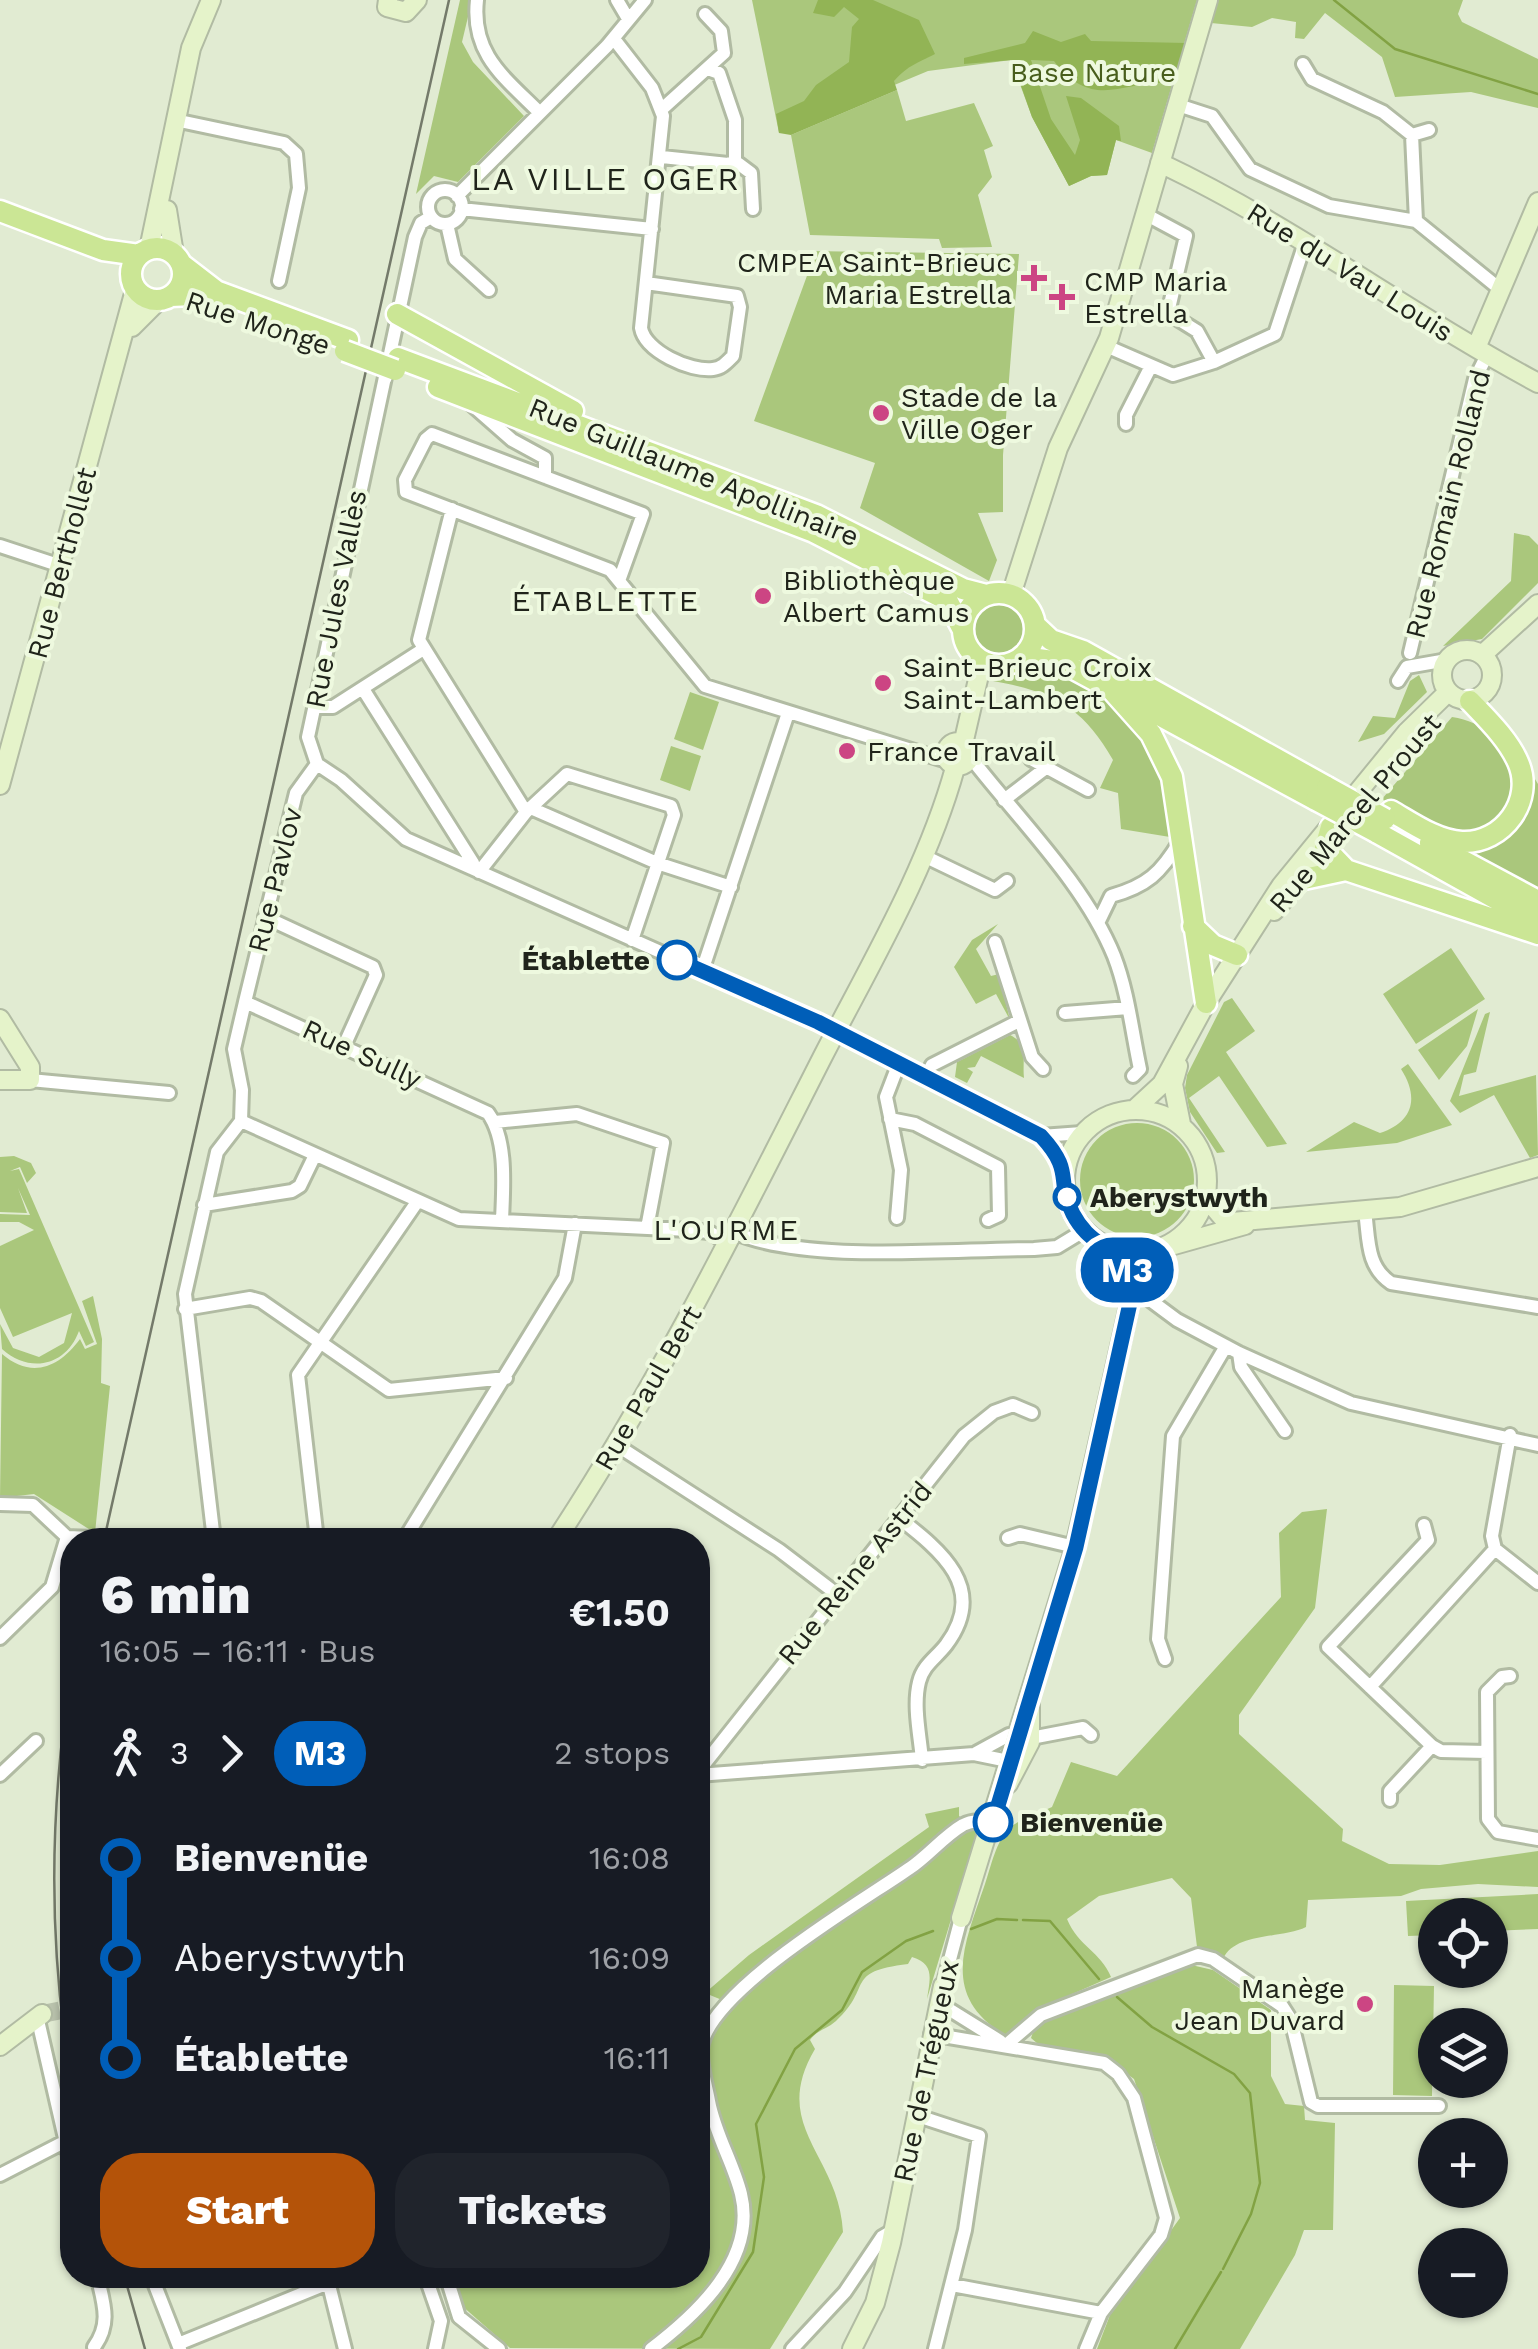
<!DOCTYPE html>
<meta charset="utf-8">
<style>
body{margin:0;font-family:"Work Sans",sans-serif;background:#20242c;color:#f1f3f6;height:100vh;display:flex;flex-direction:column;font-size:38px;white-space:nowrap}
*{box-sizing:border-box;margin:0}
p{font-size:32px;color:#9ea1a6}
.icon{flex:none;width:55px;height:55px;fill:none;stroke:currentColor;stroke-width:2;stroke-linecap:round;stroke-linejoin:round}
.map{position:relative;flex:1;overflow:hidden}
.panel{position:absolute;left:60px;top:1528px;width:650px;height:760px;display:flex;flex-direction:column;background:#171b24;border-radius:40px;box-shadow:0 2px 8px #0004}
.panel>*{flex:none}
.badge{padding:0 20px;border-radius:32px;font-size:35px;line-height:65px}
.controls{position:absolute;left:1418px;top:1898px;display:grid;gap:20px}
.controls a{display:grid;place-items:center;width:90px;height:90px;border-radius:50%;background:#171b24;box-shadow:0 2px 8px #0004;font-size:50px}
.map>.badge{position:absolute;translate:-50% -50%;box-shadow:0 0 0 5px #fff}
.legs{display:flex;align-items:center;gap:15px;height:110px;padding:0 40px;font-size:32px}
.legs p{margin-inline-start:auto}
.overview{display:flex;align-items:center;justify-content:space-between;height:170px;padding:0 40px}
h1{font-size:55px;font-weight:800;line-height:75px}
.action{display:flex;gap:20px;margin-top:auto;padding:20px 40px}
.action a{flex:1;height:115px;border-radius:40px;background:#b45309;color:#fff;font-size:40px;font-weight:800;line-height:115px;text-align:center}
.action a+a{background:#20242c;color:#f1f3f6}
ul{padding:0 40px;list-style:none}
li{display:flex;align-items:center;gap:35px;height:100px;font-size:38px}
li i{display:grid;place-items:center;width:15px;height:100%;margin:0 12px;background:currentColor}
li i::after{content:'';width:25px;height:25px;margin:-12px;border:8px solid;border-radius:50%;background:#171b24}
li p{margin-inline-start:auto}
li:first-child i{background:linear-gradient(#0000 50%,currentColor 0)}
li:last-child i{background:linear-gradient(currentColor 50%,#0000 0)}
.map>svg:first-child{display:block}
.green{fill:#aac77c}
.forest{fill:#92b455}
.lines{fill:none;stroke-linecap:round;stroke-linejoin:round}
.stream{stroke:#82a243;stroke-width:2.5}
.secondary-tunnel{stroke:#bac3ad;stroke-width:18;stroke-dasharray:18 9;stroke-linecap:butt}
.street-casing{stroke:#b1bba3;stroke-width:18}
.secondary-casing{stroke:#b1bba3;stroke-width:22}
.primary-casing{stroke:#fff;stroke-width:25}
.street{stroke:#fff;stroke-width:12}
.secondary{stroke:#e5f3ca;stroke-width:18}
.primary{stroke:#cbe695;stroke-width:20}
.rail{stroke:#747a6a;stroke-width:2.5}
.primary-bridge-casing{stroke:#fff;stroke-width:25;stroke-linecap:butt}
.primary-bridge{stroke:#cbe695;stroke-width:20}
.line-1-casing{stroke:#fff;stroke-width:22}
.line-1{stroke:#005eb8;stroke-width:15}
.poi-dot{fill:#cc4583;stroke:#eef9df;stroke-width:4}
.stop-1-dot{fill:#fff;stroke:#005eb8;stroke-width:5}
.labels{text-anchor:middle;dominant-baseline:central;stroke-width:8;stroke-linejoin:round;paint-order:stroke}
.park-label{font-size:28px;fill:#485e1c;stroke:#eef9df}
.poi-label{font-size:28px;fill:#20241b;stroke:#eef9df;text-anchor:start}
.street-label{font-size:28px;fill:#20241b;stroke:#eef9df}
.stop-label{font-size:28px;font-weight:bold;fill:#20241b;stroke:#eef9df;text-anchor:start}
.neighbourhood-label{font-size:30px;letter-spacing:2.5px;fill:#20241b;stroke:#eef9df}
.quarter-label{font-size:32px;letter-spacing:2.5px;fill:#20241b;stroke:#eef9df}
</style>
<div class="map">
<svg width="1538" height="2349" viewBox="0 0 1538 2349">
<rect width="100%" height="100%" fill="#e1ebd2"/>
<path class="green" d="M460 0H472L462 42 473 62 524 116 458 182 434 176 416 194Z
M752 0H1197L1152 153 1116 140 1107 175 1091 176 1069 186 1032 117 1011 60 928 71 779 133Z
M1217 0H1463L1458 14 1462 22 1538 59V108L1471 92 1395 97 1382 57 1325 13 1304 39 1295 38 1296 22 1272 18 1252 27 1211 23Z
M897 90 906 121 974 103 993 146 984 150 992 177 978 195 992 247 942 248 939 239 810 235 791 135Z
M807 251 1019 254 1003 455V512L978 513 997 560 989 581 860 508 875 463 754 421 808 273Z
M1514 533 1529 536 1538 545V583L1482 639 1443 646 1511 581Z
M972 629a26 26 0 1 1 52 0a26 26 0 1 1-52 0Z
M1029 667C1073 668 1130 707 1153 744 1168 767 1173 810 1170 837L1121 829 1118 793 1100 788 1113 760C1082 706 1053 692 993 681Z
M1419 675 1427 692 1384 734 1358 742 1373 716 1395 718 1410 681Z
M690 692 719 702 703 750 674 739Z
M1452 717C1535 729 1534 845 1452 833 1429 830 1403 810 1382 799Z
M671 746 701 756 690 791 660 780Z
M1522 758 1538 784V888L1471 854C1528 836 1526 811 1522 758Z
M998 924 976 949 991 976 999 974 1010 1020 996 994 976 1004 954 967 972 940Z
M1451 948 1485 999 1416 1044 1383 994Z
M1232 998 1255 1031 1226 1052 1287 1144 1267 1147 1219 1076 1189 1098 1225 1152 1217 1153 1190 1112 1185 1088 1187 1075 1224 1002Z
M1478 1009 1467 1046 1439 1080 1418 1050Z
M1490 1012 1476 1072 1464 1075 1459 1096 1536 1075 1538 1155 1530 1158 1494 1095 1460 1113 1450 1101 1485 1014Z
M1010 1035C1029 1044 1022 1061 1024 1078L981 1056 975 1067 967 1068 973 1072 967 1083 955 1077 957 1062Z
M1408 1064 1452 1125 1397 1143 1306 1152 1354 1122 1380 1133C1414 1122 1419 1097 1401 1069Z
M1080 1180a57 57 0 1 1 114 0a57 57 0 1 1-114 0Z
M14 1156 31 1163 36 1173 27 1183 20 1167 10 1171 19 1169 94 1342 86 1346 79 1331C66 1366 30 1374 2 1349L0 1324 13 1348 39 1357 64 1343 72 1313 13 1337 0 1308V1246L34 1230 19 1222H0V1214L30 1215 18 1188 27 1213 0 1212V1157Z
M93 1296 102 1339 101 1383 110 1386 95 1533 34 1494 0 1498 2 1354C31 1379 59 1368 80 1339L85 1349 97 1344 82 1301Z
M1327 1509 1315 1608 1239 1715V1734L1343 1829 1342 1841 1389 1864 1440 1865 1538 1851V1887L1478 1884 1421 1889 1401 1896 1308 1900 1306 1927C1282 1939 1235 1932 1223 1959L1197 1947 1191 1898 1172 1878 1099 1896 1067 1919C1078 1946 1101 1952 1111 1977L1036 2010 1017 2030 1005 2035C939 1995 965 1943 985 1884 991 1867 996 1840 1010 1828 1020 1818 1040 1813 1052 1807L1071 1762 1117 1776 1281 1597 1279 1533 1302 1512Z
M959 1807V1816L978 1830 927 1999C930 1979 935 1964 912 1957L908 1964C843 1972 874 1986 836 2021 827 2029 817 2030 810 2040L815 2049C769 2127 839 2154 843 2232L770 2349 510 2348 461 2305 456 2275H698V2037L699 2041 722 2000 705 1993 749 1955 929 1827 925 1814Z
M1538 1894V1929L1490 1931V1915H1435V1935L1408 1936 1406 1901Z
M1187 1964 1213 1970 1271 2010V2076L1285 2104 1304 2106 1305 2120 1335 2123 1333 2230H1304L1295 2255 1240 2349H1097L1110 2315 1180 2218 1134 2079 1104 2057 1038 2044 1031 2038 1034 2029 1051 2015Z
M1394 1985 1434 1986 1432 2096 1393 2095Z"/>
<path class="forest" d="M818 0H873L919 20 935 54C916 64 910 64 894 81L897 90 791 135 779 133 776 114 804 101 816 85 849 62 852 27 859 19 844 7 834 17 813 13Z
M1033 31 1061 42 1085 34 1091 41 1187 43 1174 84C1128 76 1095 115 1054 61L1031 60 1051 119 1075 155 1080 140 1066 96 1081 98 1119 126 1121 141 1116 140 1107 175 1091 176 1069 186 1032 117 1012 60 964 64V58L1025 43Z"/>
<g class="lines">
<path class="stream" d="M1334 0 1395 49 1538 94
M1023 1920 1050 1921 1099 1979
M971 1929 997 1919 1017 1920
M1117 1997 1152 2027 1234 2074 1250 2093 1260 2183 1251 2214 1223 2269
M678 2349 701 2337 753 2252 764 2177 756 2124 795 2049 842 2010 862 1972 906 1941 933 1931
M1175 2349 1221 2272"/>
<path class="secondary-tunnel" d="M42 2014 72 2008"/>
<g class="street-casing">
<path id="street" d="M477 0C471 54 504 77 540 113
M617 0 627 17
M614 39 652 88 663 116 641 328C645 351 690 372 713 369 722 368 727 362 733 356L740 307 737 296 646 283
M1303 64 1312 79 1383 112 1412 135 1416 221
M1178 105 1212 116 1250 169 1329 206 1416 221 1501 290
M662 109 724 53 721 31 705 14
M175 120 284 143 296 154 299 188 279 281
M1412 135 1429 130
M662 157 728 164 735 161V120L719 73 708 69
M735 161 751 173 753 209
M428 207a17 17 0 1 1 34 0a17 17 0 1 1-34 0Z
M457 196 607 46 645 0
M461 209 652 229
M1145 214 1186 236 1168 313 1197 331 1214 362
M431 217 421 223 415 237 308 737 317 764 341 780 406 839 818 1022 1041 1136 1065 1170
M447 224 455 259 489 290
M1106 346 1173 375 1214 362 1275 334 1305 243
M471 404 512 440 545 458V477
M1126 424V415L1150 368
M452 509 419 640 526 812 479 872
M0 546 61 566
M620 578 643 514 432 434 426 439 405 480 406 492 610 570 705 686 947 761
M1410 653 1475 379 1487 355
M1398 681 1407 667 1447 660
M363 689 473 863 471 868
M314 707H333L422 650
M966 759 975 763C1022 823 1085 885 1114 956 1128 992 1132 1032 1140 1069L1133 1076
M1031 759 1088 790
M1004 800 1047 767
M533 809 657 863 731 887
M526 812 567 774 671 806 674 815 632 940
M924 856 995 890 1007 881
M265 917 373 967 376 975 344 1046
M1098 923 1111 896C1147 886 1161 873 1180 841
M995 942 1032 1057 1043 1069
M702 971 788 713
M245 1002 296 793 317 764
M1065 1013 1128 1008
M926 1077 932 1065 1019 1021
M30 1080 169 1093
M890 1119 915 1124 998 1167 999 1215 988 1220
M241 1121 459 1219 689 1230 709 1232 728 1243
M495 1122 577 1114 663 1143 647 1228
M1041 1136 1082 1133
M204 1205 292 1191 300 1186 315 1155
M1365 1211C1369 1239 1366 1266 1391 1283L1538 1307
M897 1218 901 1170 886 1097 899 1063
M733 1232C808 1264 951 1249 1034 1249L1057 1247 1085 1230
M1132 1293 1142 1294 1177 1320 1239 1353 1351 1403 1538 1445
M185 1309 250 1298 261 1301 389 1390 506 1378
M1239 1353 1241 1367 1285 1431
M618 1446 779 1550 838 1595
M0 1504 33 1505 67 1537
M899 1518C940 1550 989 1588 946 1645 936 1658 923 1665 919 1682 913 1706 920 1736 922 1760
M1424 1525 1428 1540 1328 1647 1432 1746 1441 1751 1487 1752
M67 1537 92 1538
M1008 1538 1020 1534 1075 1547
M214 1540 185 1294 217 1152 241 1121 242 1090 234 1049 245 1002 488 1113C508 1141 503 1189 502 1221
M317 1540 298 1375 417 1202
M404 1540 565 1278 575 1224
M1495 1549 1492 1536 1510 1435
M1495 1549 1538 1583
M0 1638 52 1587 67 1537
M1165 1659 1158 1639 1173 1436 1226 1346
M1510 1676 1502 1677 1487 1692 1488 1819 1498 1832 1538 1839
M1370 1687 1495 1549
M1031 1738 1083 1728 1091 1735
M976 1753 1009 1735 1016 1736
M698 1772 964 1436 994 1412 1013 1405 1032 1413
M0 1775 36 1741
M698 1775 974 1754 1008 1761
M1390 1800V1791L1432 1746
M943 1986 961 1918
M939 2003 1000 2041
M37 2016 72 2169
M931 2034 1104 2063 1118 2074 1134 2098 1166 2218 1161 2235 1101 2313 1086 2349
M1006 2045 1041 2015 1198 1955 1213 1959 1282 2006 1291 2020 1311 2102 1318 2106H1439
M915 2115 979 2136 965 2230 935 2349
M0 2175 66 2141
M151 2275 180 2349
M425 2275 441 2321 435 2349
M446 2275 459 2317 499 2349
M327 2277 345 2349
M952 2285 1101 2313
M178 2344 326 2284
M94 2347C112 2323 103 2302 97 2275
M651 2349C697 2314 757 2259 741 2194 733 2162 715 2134 709 2101 706 2085 700 2066 701 2049 707 1991 863 1901 910 1868 928 1856 944 1836 963 1825 973 1820 982 1821 993 1822
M792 2349 845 2292 882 2237 894 2230"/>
</g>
<g class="secondary-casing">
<path id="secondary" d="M388 0 387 7 406 12 417 0
M1160 163C1292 225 1409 314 1538 383
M167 210 174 254
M149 249 191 48 211 0
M132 327 158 301
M1476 348 1538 202
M1011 595 1058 448 1109 338 1208 0
M1442 675a25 25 0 1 1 50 0a25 25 0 1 1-50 0Z
M1482 655 1538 604
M964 740 982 662
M946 754a12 12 0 1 1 24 0a12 12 0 1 1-24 0Z
M0 785 135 290
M1274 911 1335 840
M0 1019 30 1067V1080H0
M1178 1066 1173 1084 1181 1124
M1136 1108 1162 1084 1206 1003 1281 886 1407 732 1448 692
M1065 1181a71 71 0 1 1 142 0a71 71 0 1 1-142 0Z
M1206 1198 1222 1217 1232 1222 1400 1207 1538 1167
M1174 1245 1245 1225
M556 1540C658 1385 739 1221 823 1056 871 963 927 869 955 768
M1008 1784 1030 1742V1706
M961 1918 1075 1547 1132 1293 1152 1251
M0 2046 42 2014
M852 2349 875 2303 891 2243 943 1986"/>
</g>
<g class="primary-casing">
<path id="primary" d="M0 211 103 250 139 255
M131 274a26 26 0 1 1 52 0a26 26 0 1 1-52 0Z
M181 264 216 291 348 340
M171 296 192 295 227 308
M397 314 573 411
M398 358 816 515 963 589 986 595
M438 387 814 532 947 600 962 628
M963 629a36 36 0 1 1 72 0a36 36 0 1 1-72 0Z
M1035 625 1051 640 1083 651 1327 787
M1022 657 1061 662 1316 800
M1110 688 1151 734 1172 777 1206 1003
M1391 811C1412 823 1437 841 1462 842 1503 844 1535 800 1518 762 1508 739 1487 719 1470 701
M1331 827 1325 848 1346 870 1538 934
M1376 832 1536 921
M1430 843 1538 901
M1304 879 1346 870
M1193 926 1213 945 1237 955"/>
</g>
<use href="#street" class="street"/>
<use href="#secondary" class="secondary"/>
<use href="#primary" class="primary"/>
<path class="rail" d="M104 1540 449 0
M72 1668C49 1806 48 1947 72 2085
M124 2275 145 2349"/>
<g class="primary-bridge-casing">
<path id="primary-bridge" d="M345 351 395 370
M1327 787 1385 819
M1316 800 1376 832"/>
</g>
<use href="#primary-bridge" class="primary-bridge"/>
</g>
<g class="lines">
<g class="line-1-casing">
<path id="line-1" d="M677 960 818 1022 1041 1136C1075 1173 1055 1179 1073 1214 1093 1252 1121 1241 1132 1294L1076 1547 993 1822"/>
</g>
<use href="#line-1" class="line-1"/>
</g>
<g class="poi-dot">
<path d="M1029 263h10v10h10v10h-10v10h-10v-10h-10v-10h10z"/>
<path d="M1057 282h10v10h10v10h-10v10h-10v-10h-10v-10h10z"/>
<circle cx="881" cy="413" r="10"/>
<circle cx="763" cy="596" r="10"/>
<circle cx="883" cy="683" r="10"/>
<circle cx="847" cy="751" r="10"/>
<circle cx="1365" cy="2004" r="10"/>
</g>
<g class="stop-1-dot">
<circle cx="677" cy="960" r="18"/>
<circle cx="1067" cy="1197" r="12"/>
<circle cx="993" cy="1822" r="18"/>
</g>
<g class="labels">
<g class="park-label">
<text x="1093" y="72">Base Nature</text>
</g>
<g class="poi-label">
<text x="1012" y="262" text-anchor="end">CMPEA Saint-Brieuc<tspan x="1012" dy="32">Maria Estrella</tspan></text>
<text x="1084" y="281">CMP Maria<tspan x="1084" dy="32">Estrella</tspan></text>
<text x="901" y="397">Stade de la<tspan x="901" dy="32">Ville Oger</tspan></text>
<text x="783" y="580">Bibliothèque<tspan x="783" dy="32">Albert Camus</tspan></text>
<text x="903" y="667">Saint-Brieuc Croix<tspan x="903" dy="32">Saint-Lambert</tspan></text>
<text x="867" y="751">France Travail</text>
<text x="1345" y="1988" text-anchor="end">Manège<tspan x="1345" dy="32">Jean Duvard</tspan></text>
</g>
<g class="street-label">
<text transform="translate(1350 272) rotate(32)">Rue du Vau Louis</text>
<text transform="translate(258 323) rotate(18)">Rue Monge</text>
<text transform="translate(694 472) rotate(22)">Rue Guillaume Apollinaire</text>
<text transform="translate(1448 504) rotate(-76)">Rue Romain Rolland</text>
<text transform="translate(62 563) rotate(-75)">Rue Berthollet</text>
<text transform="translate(336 599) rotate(-79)">Rue Jules Vallès</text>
<text transform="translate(1355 813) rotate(-50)">Rue Marcel Proust</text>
<text transform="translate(275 880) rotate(-76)">Rue Pavlov</text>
<text transform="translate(362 1054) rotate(25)">Rue Sully</text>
<text transform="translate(648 1388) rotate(-60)">Rue Paul Bert</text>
<text transform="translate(855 1573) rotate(-51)">Rue Reine Astrid</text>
<text transform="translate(926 2071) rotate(-78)">Rue de Trégueux</text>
</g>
<g class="stop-label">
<text x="650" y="960" text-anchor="end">Établette</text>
<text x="1090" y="1197">Aberystwyth</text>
<text x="1020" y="1822">Bienvenüe</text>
</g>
<g class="neighbourhood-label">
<text x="606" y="600">ÉTABLETTE</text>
<text x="727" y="1229">L'OURME</text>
</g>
<g class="quarter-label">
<text x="606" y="179">LA VILLE OGER</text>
</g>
</g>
</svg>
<div class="controls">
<a><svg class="icon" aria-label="locate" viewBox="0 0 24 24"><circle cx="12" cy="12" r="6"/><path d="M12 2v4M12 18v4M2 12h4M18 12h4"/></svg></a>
<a><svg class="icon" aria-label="layers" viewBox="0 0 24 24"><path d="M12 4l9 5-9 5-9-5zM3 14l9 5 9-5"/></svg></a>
<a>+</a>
<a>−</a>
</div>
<b class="badge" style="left:1127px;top:1270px;background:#005eb8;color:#fff">M3</b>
<section class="panel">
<div class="overview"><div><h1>6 min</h1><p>16:05 – 16:11 · Bus</p></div><b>€1.50</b></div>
<div class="legs"><svg class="icon" aria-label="walk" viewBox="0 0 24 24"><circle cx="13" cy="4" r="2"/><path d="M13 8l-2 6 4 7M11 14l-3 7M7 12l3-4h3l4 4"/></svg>3<svg class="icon" aria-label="forward" viewBox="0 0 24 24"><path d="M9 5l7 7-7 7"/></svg><b class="badge" style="background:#005eb8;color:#fff">M3</b><p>2 stops</p></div>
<ul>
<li><i style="color:#005eb8"></i><b>Bienvenüe</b><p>16:08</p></li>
<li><i style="color:#005eb8"></i><span>Aberystwyth</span><p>16:09</p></li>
<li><i style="color:#005eb8"></i><b>Établette</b><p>16:11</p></li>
</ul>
<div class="action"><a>Start</a><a>Tickets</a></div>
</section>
</div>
